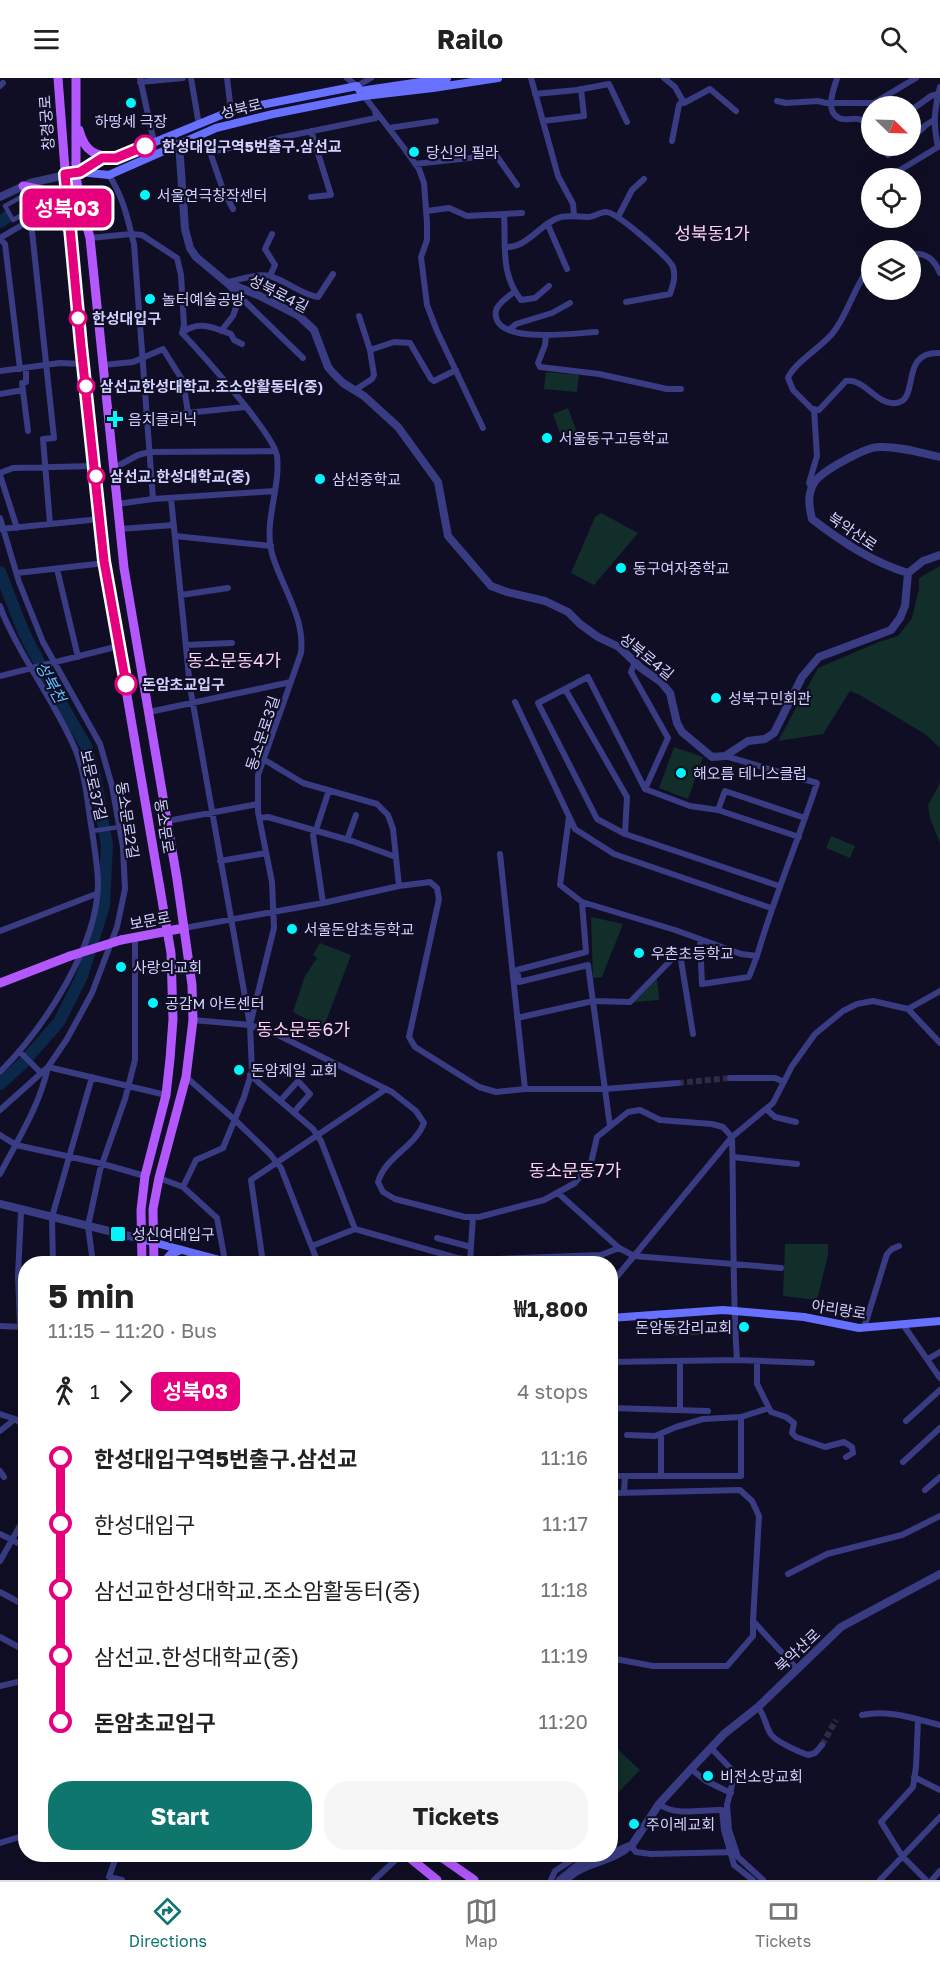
<!DOCTYPE html>
<meta charset="utf-8">
<style>
body{margin:0;font-family:"Golos Text","Noto Sans KR",sans-serif;background:#f6f6f6;color:#222;height:100vh;display:flex;flex-direction:column;font-size:22px;white-space:nowrap}
*{box-sizing:border-box;margin:0}
p{font-size:20px;color:#767676}
.icon{flex:none;width:33px;height:33px;fill:none;stroke:currentColor;stroke-width:2;stroke-linecap:round;stroke-linejoin:round}
.map{position:relative;flex:1;overflow:hidden}
.side{position:absolute;left:18px;top:1178px;width:600px;height:606px;display:flex;flex-direction:column;background:#fff;border-radius:24px;box-shadow:0 6px 24px #0002}
.side>*{flex:none}
.badge{padding:0 12px;border-radius:9px;font-size:21px;line-height:39px}
.needle{width:39px;rotate:113deg}
.fabs{position:absolute;left:861px;top:18px;display:grid;gap:12px}
.fabs a{display:grid;place-items:center;width:60px;height:60px;border-radius:50%;background:#fff;box-shadow:0 6px 24px #0002;font-size:30px}
.map>.badge{position:absolute;translate:-50% -50%;box-shadow:0 0 0 3px #fff}
.legs{display:flex;align-items:center;gap:9px;height:66px;padding:0 30px;font-size:20px}
.legs p{margin-inline-start:auto}
.summary{display:flex;align-items:center;justify-content:space-between;height:102px;padding:0 30px}
h1{font-size:33px;font-weight:700;line-height:45px}
.primary-button{display:flex;gap:12px;margin-top:auto;padding:12px 30px}
.primary-button a{flex:1;height:69px;border-radius:24px;background:#0f766e;color:#fff;font-size:24px;font-weight:700;line-height:69px;text-align:center}
.primary-button a+a{background:#f6f6f6;color:#222}
ul{padding:0 30px;list-style:none}
li{display:flex;align-items:center;gap:21px;height:66px;font-size:22px}
li i{display:grid;place-items:center;width:9px;height:100%;margin:0 8px;background:currentColor}
li i::after{content:'';width:15px;height:15px;margin:-8px;border:4px solid;border-radius:50%;background:#fff}
li p{margin-inline-start:auto}
li:first-child i{background:linear-gradient(#0000 50%,currentColor 0)}
li:last-child i{background:linear-gradient(currentColor 50%,#0000 0)}
header{display:flex;justify-content:space-between;align-items:center;height:78px;padding:0 30px;background:#fff;font-size:27px;font-weight:700}
.menu{display:flex;justify-content:space-around;align-items:center;height:84px;border-top:2px solid #e0e0e0;background:#fff;font-size:16px;color:#767676}
.menu a{display:grid;justify-items:center;gap:3px}
.menu .active{color:#0f766e}
.map>svg:first-child{display:block}
.green{fill:#112e2a}
.lines{fill:none;stroke-linecap:round;stroke-linejoin:round}
.river{stroke:#0c2849;stroke-width:12}
.minor-tunnel{stroke:#2d2b45;stroke-width:6;stroke-dasharray:6 3;stroke-linecap:butt}
.pedestrian{stroke:#393c83;stroke-width:4.5}
.minor{stroke:#393c83;stroke-width:6}
.tertiary{stroke:#393c83;stroke-width:8}
.secondary{stroke:#6870ff;stroke-width:8}
.primary{stroke:#b358ff;stroke-width:9}
.primary-bridge{stroke:#b358ff;stroke-width:9}
.line-1-casing{stroke:#fff;stroke-width:14}
.line-1{stroke:#e6007e;stroke-width:9}
.poi-dot{fill:#00f7fc;stroke:#100e24;stroke-width:2}
.stop-1-dot{fill:#fff;stroke:#e6007e;stroke-width:3}
.labels{text-anchor:middle;dominant-baseline:central;stroke-width:4.5;stroke-linejoin:round;paint-order:stroke}
.street-label{font-size:15px;fill:#d2d1ff;stroke:#100e24}
.poi-label{font-size:15px;fill:#d2d1ff;stroke:#100e24;text-anchor:start}
.stop-label{font-size:15px;font-weight:bold;fill:#d2d1ff;stroke:#100e24;text-anchor:start}
.water-label{font-size:16px;font-style:italic;fill:#5fc2ff;stroke:#100e24}
.quarter-label{font-size:18px;fill:#ffd3f2;stroke:#100e24}
</style>
<header><svg class="icon" aria-label="menu" viewBox="0 0 24 24"><path d="M4 6h16M4 12h16M4 18h16"/></svg>Railo<svg class="icon" aria-label="search" viewBox="0 0 24 24"><circle cx="10" cy="10" r="6"/><path d="M15 15l6 6"/></svg></header>
<div class="map">
<svg width="940" height="1802" viewBox="0 0 940 1802">
<rect width="100%" height="100%" fill="#100e24"/>
<path class="green" d="M546 294 579 297 577 314 544 311Z
M568 330 578 357 563 363 553 336Z
M601 435 638 455 594 507 571 495 595 439Z
M940 488V670L925 656 860 617 850 613 823 656 778 663 818 590 879 564 898 558 912 540 919 511V500Z
M674 669 703 679 688 721 659 710Z
M940 705V765L930 740 928 727Z
M831 758 855 768 850 780 826 770Z
M591 839 623 846 602 899 593 900Z
M320 865 351 877 322 954 316 958 308 953 314 945 293 934 305 898 317 880 313 877Z
M657 900 659 922 634 924Z
M785 1166H828V1177L817 1222 783 1218Z
M701 1246 702 1257 666 1258V1247Z
M610 1664 640 1692 611 1722H610Z"/>
<g class="lines">
<path class="river" d="M0 144 7 139
M0 494 24 555 53 611 86 668 95 699 107 767 104 828 82 898 59 944 23 985 0 1006"/>
<path class="minor-tunnel" d="M678 1005 730 1000
M822 1667 836 1642"/>
<path class="pedestrian" d="M36 129 13 142 5 128 23 118 42 122
M39 133 36 129 42 122 49 125
M92 753 119 749"/>
<path class="minor" d="M140 0 154 64
M191 0 199 47
M227 0 231 33
M347 0 357 8 371 0
M531 0 558 98 573 126 574 137
M664 0 675 9 684 25 710 11 736 33
M837 0C834 11 824 33 839 40 844 43 852 40 858 41 862 42 867 44 872 45
M140 4 183 0
M0 8 3 5
M535 16 577 12 609 6 627 44
M364 18 404 70 419 91 424 105 427 145V162L421 179 427 227 437 253 483 350
M777 23 786 25 818 23 826 25H874L916 0
M910 33 931 18 938 16
M543 43 584 38 581 11
M389 50 436 43
M311 53 331 117 311 119
M198 57 202 71 210 74 376 40 375 32
M910 62 926 47 934 42
M672 63 679 27 683 22
M210 74 223 112 233 131
M888 77 902 68
M415 86 496 77 517 107
M109 97C124 121 127 139 134 166L153 421
M887 100 938 69C933 46 934 33 940 9
M870 113 872 111
M427 133 449 130 467 138 522 135
M504 136C506 167 500 196 521 222L535 220 549 208
M618 139 632 112 644 101
M27 144 32 153 54 360 43 361 50 446
M548 147 567 191
M0 160 41 136 53 137 61 145
M90 160 131 156 142 157 177 180 181 197 184 247 182 255
M0 161 5 166 20 291
M505 169C527 171 541 144 561 139 571 137 578 139 588 139 594 139 600 134 606 134 617 134 669 180 673 189 676 199 673 207 670 216L626 224
M910 176C926 174 934 181 940 195
M872 186C854 207 849 235 832 256 820 270 793 286 788 300L793 312 812 331 819 332 846 303C865 300 877 328 896 325 921 322 898 273 940 275
M270 198 275 187 265 171 272 156
M227 204C239 202 258 195 269 198 286 202 301 217 318 219L333 196
M226 205 303 280
M514 214C509 218 504 221 500 226 497 229 495 234 496 239 501 266 576 255 596 254
M509 252 516 246 552 235 570 225
M221 253 233 238 240 218
M183 254C199 242 215 250 231 256L234 262 242 266
M182 255C201 275 274 356 277 378 281 411 262 446 273 479 283 511 305 540 301 575L258 697V734L272 804 274 850 251 943
M546 257 545 267 538 285 540 289 599 296 667 311H681
M370 272 394 264 410 265 431 301 434 303 456 292
M103 287 133 284 163 271 183 303 188 335
M26 290V304L22 305 28 353
M0 293 60 285 83 286
M355 312 372 301 374 297 370 272 359 238
M0 316 23 312
M147 339 245 329
M114 390 138 377 149 374 275 373
M0 395 13 390 94 388
M0 397 17 450
M812 411 809 405 817 378 814 331
M117 426 153 421 275 413
M0 440 19 504 43 564 100 666 112 708 123 769 125 811 117 849 92 915 67 961 48 989 0 1032
M1 451 100 441
M120 451 174 447
M175 458 271 468
M57 491 78 579
M17 495 105 485
M181 517 228 510
M0 528C4 541 11 553 17 565 36 601 60 635 76 673 84 693 87 718 90 740 93 760 97 782 98 803 99 867 44 950 0 994
M186 567 232 565
M635 584 631 594 668 660 645 711 690 728 718 732
M0 598 119 568
M565 611 627 719 625 756
M515 624 575 751 614 776 771 830
M149 634 291 604
M263 681 303 705 377 726 388 737 393 751 399 808
M645 711 588 599 538 625 597 741 625 756 779 808
M569 739 560 807 582 824 675 852 741 876 757 878C774 819 798 763 817 705L725 678
M260 740 268 739 352 763 396 779
M167 743 258 726
M799 759 718 732 725 713 805 740
M347 762 356 737
M500 776 525 1011
M220 783 266 775
M582 824 586 874 517 892 519 904 588 887 610 1048
M323 825 313 757 317 749 329 712
M184 850 323 825 399 808 430 804 437 810 439 821 409 959 415 969 479 1009 496 1014 525 1011H605L678 1005
M0 853 96 816
M700 861 702 906 749 899 757 878
M908 931 940 913
M517 940 593 923 630 924 675 878 680 876 693 956
M193 942 250 947 270 953 392 1014 416 1033 424 1045C415 1069 385 1079 378 1104L383 1114 395 1121 465 1139H479L544 1122 575 1105 591 1085 597 1059 628 1034 640 1032 660 1042 712 1046 723 1049 732 1059C734 1133 732 1208 737 1282
M19 973 41 995
M250 997 313 1051 321 1063 355 1151 457 1180 470 1182 601 1177 619 1170
M186 999 235 1042 270 1076 281 1090 318 1185
M730 1000H775L784 1004
M280 1023 298 1003 310 1016 294 1034
M766 1031 775 1039 796 1044
M0 1057 16 1067 103 1086 145 1098
M733 1079 797 1086
M0 1096C18 1061 40 1027 48 989L166 1017
M159 1100 183 1109 196 1082 223 1070 244 1019 252 993 250 947 190 609 171 420
M183 1109 217 1140 225 1183
M558 1115 619 1170 634 1178 781 1190
M52 1139 92 999
M52 1141 53 1185
M437 1160 471 1169
M312 1168 355 1151
M470 1183 473 1139
M93 1185 88 1148 100 1092 125 1021 135 982V860
M189 1185V1174
M263 1185 251 1102 386 1011
M610 1207 732 1059 773 1025 792 988 815 956 843 933 857 926 873 923 908 931 940 965
M0 1248 26 1249
M20 1248 18 1198 21 1134
M904 1248 940 1300
M864 1250 887 1176 892 1171 899 1168
M928 1281 940 1274
M680 1283V1332
M757 1283V1306L771 1334 786 1339 794 1345 792 1355 796 1359 825 1369 844 1364 852 1369 853 1375 846 1379
M610 1284 737 1282 812 1285
M610 1330 708 1333
M0 1336 15 1341 26 1349
M906 1343 940 1312
M0 1353 15 1341
M627 1357 655 1358 676 1349 703 1341 741 1339 769 1330
M903 1384 940 1350
M0 1393 4 1399
M619 1398H741V1339
M661 1398V1356
M925 1412 940 1399
M624 1414 625 1398
M617 1415 740 1412 752 1423 759 1438 753 1543 796 1590
M0 1456 26 1469
M0 1483 26 1437
M788 1496 827 1476 902 1457 940 1438
M0 1514 26 1528
M0 1559 26 1573
M610 1580 653 1588H727L753 1558V1543
M0 1608 26 1602
M758 1629C765 1638 765 1646 770 1655 774 1663 799 1674 808 1677L815 1675 822 1667
M862 1637C887 1631 916 1641 940 1647
M918 1642 916 1689 913 1709 881 1744 902 1778 926 1802
M711 1670 735 1695 727 1727 729 1752 738 1779 763 1802
M691 1691 706 1703 731 1715
M914 1699 940 1712
M659 1726C675 1739 703 1731 722 1732L724 1752 734 1787 753 1802
M0 1765 26 1757
M117 1776 109 1799 122 1802
M374 1802 402 1776
M551 1802 555 1793 581 1776
M567 1802C586 1784 612 1786 631 1768L636 1774 651 1776 736 1774
M880 1802 940 1739
M932 1802 940 1793"/>
<path class="tertiary" d="M179 65 185 151 190 170 196 179 226 204 260 218 299 238 314 252 328 289 333 295 343 305 364 318 398 349 438 404 448 458 491 508 507 514 545 523 568 534 580 546 598 559 619 569 641 590 661 604 670 615 677 645 682 654 712 679 725 678 748 663 765 661 774 655 802 599 819 579 891 552 900 540 905 528 908 495
M0 119 30 105 79 94
M940 379C921 375 899 368 879 369 866 369 821 393 814 405 807 417 809 428 812 441 842 464 872 484 908 495L923 483 940 477
M0 1126 141 1161
M560 1802 582 1784 611 1776 632 1767 659 1726 691 1691 724 1656 758 1629 841 1549 940 1496"/>
<path class="secondary" d="M80 93 102 80H116L231 33 357 8 360 13 447 0
M79 94 109 97 216 50 273 36 364 18 433 10 498 0
M141 1161 231 1185
M163 1185 171 1176 181 1172
M610 1240 723 1232 804 1239 859 1250 940 1243"/>
<path class="primary" d="M58 0 70 157 104 483 171 875 173 941 170 981 166 1017 145 1098 141 1132 142 1185
M76 0V97L79 118 90 160 124 490 177 801 192 907 193 942 186 999 159 1100 153 1131 154 1185
M79 52C85 75 95 77 116 80
M23 108 47 113 66 150
M121 862 184 850
M0 905 70 878
M405 1776 437 1802
M437 1776 474 1802"/>
<path class="primary-bridge" d="M70 878 121 862"/>
</g>
<g class="lines">
<g class="line-1-casing">
<path id="line-1" d="M126 606 104 483 81 268 65 96 80 94 102 80H116L145 68"/>
</g>
<use href="#line-1" class="line-1"/>
</g>
<g class="poi-dot">
<circle cx="131" cy="25" r="6"/>
<circle cx="414" cy="74" r="6"/>
<circle cx="145" cy="117" r="6"/>
<circle cx="150" cy="221" r="6"/>
<path d="M112 332h6v6h6v6h-6v6h-6v-6h-6v-6h6z"/>
<circle cx="547" cy="360" r="6"/>
<circle cx="320" cy="401" r="6"/>
<circle cx="621" cy="490" r="6"/>
<circle cx="716" cy="620" r="6"/>
<circle cx="681" cy="695" r="6"/>
<circle cx="292" cy="851" r="6"/>
<circle cx="639" cy="875" r="6"/>
<circle cx="121" cy="889" r="6"/>
<circle cx="153" cy="925" r="6"/>
<circle cx="239" cy="992" r="6"/>
<rect x="110" y="1148" width="16" height="16" rx="3"/>
<circle cx="744" cy="1249" r="6"/>
<circle cx="708" cy="1698" r="6"/>
<circle cx="634" cy="1746" r="6"/>
</g>
<g class="stop-1-dot">
<circle cx="145" cy="68" r="10"/>
<circle cx="78" cy="240" r="8"/>
<circle cx="86" cy="308" r="8"/>
<circle cx="96" cy="398" r="8"/>
<circle cx="126" cy="606" r="10"/>
</g>
<g class="labels">
<g class="street-label">
<text transform="translate(241 30) rotate(-14)">성북로</text>
<text transform="translate(46 45) rotate(-94)">창경궁로</text>
<text transform="translate(279 215) rotate(27)">성북로4길</text>
<text transform="translate(853 453) rotate(34)">북악산로</text>
<text transform="translate(647 578) rotate(39)">성북로4길</text>
<text transform="translate(262 655) rotate(-72)">동소문로3길</text>
<text transform="translate(94 707) rotate(77)">보문로37길</text>
<text transform="translate(128 742) rotate(81)">동소문로2길</text>
<text transform="translate(165 748) rotate(81)">동소문로</text>
<text transform="translate(150 842) rotate(-11)">보문로</text>
<text transform="translate(839 1231) rotate(9)">아리랑로</text>
<text transform="translate(797 1572) rotate(-43)">북악산로</text>
</g>
<g class="poi-label">
<text x="131" y="43" text-anchor="middle">하땅세 극장</text>
<text x="426" y="74">당신의 필라</text>
<text x="157" y="117">서울연극창작센터</text>
<text x="162" y="221">놀터예술공방</text>
<text x="128" y="341">음치클리닉</text>
<text x="559" y="360">서울동구고등학교</text>
<text x="332" y="401">삼선중학교</text>
<text x="633" y="490">동구여자중학교</text>
<text x="728" y="620">성북구민회관</text>
<text x="693" y="695">해오름 테니스클럽</text>
<text x="304" y="851">서울돈암초등학교</text>
<text x="651" y="875">우촌초등학교</text>
<text x="133" y="889">사랑의교회</text>
<text x="165" y="925">공감M 아트센터</text>
<text x="251" y="992">돈암제일 교회</text>
<text x="132" y="1156">성신여대입구</text>
<text x="732" y="1249" text-anchor="end">돈암동감리교회</text>
<text x="720" y="1698">비전소망교회</text>
<text x="646" y="1746">주이레교회</text>
</g>
<g class="stop-label">
<text x="162" y="68">한성대입구역5번출구.삼선교</text>
<text x="92" y="240">한성대입구</text>
<text x="100" y="308">삼선교한성대학교.조소암활동터(중)</text>
<text x="110" y="398">삼선교.한성대학교(중)</text>
<text x="142" y="606">돈암초교입구</text>
</g>
<g class="water-label">
<text transform="translate(51 604) rotate(61)">성북천</text>
</g>
<g class="quarter-label">
<text x="712" y="155">성북동1가</text>
<text x="234" y="582">동소문동4가</text>
<text x="303" y="951">동소문동6가</text>
<text x="575" y="1092">동소문동7가</text>
</g>
</g>
</svg>
<div class="fabs">
<a><svg class="needle" viewBox="-14 -14 28 28"><path d="M0-13l5 13h-10z" fill="#e53935"/><path d="M0 13l5-13h-10z" fill="#767676"/></svg></a>
<a><svg class="icon" aria-label="locate" viewBox="0 0 24 24"><circle cx="12" cy="12" r="6"/><path d="M12 2v4M12 18v4M2 12h4M18 12h4"/></svg></a>
<a><svg class="icon" aria-label="layers" viewBox="0 0 24 24"><path d="M12 4l9 5-9 5-9-5zM3 14l9 5 9-5"/></svg></a>
</div>
<b class="badge" style="left:67px;top:130px;background:#e6007e;color:#fff">성북03</b>
<section class="side">
<div class="summary"><div><h1>5 min</h1><p>11:15 – 11:20 · Bus</p></div><b>₩1,800</b></div>
<div class="legs"><svg class="icon" aria-label="walk" viewBox="0 0 24 24"><circle cx="13" cy="4" r="2"/><path d="M13 8l-2 6 4 7M11 14l-3 7M7 12l3-4h3l4 4"/></svg>1<svg class="icon" aria-label="forward" viewBox="0 0 24 24"><path d="M9 5l7 7-7 7"/></svg><b class="badge" style="background:#e6007e;color:#fff">성북03</b><p>4 stops</p></div>
<ul>
<li><i style="color:#e6007e"></i><b>한성대입구역5번출구.삼선교</b><p>11:16</p></li>
<li><i style="color:#e6007e"></i><span>한성대입구</span><p>11:17</p></li>
<li><i style="color:#e6007e"></i><span>삼선교한성대학교.조소암활동터(중)</span><p>11:18</p></li>
<li><i style="color:#e6007e"></i><span>삼선교.한성대학교(중)</span><p>11:19</p></li>
<li><i style="color:#e6007e"></i><b>돈암초교입구</b><p>11:20</p></li>
</ul>
<div class="primary-button"><a>Start</a><a>Tickets</a></div>
</section>
</div>
<nav class="menu">
<a class="active"><svg class="icon" aria-label="directions" viewBox="0 0 24 24"><path d="M12 3l9 9-9 9-9-9zM9 14v-3h6M13 9l2 2-2 2"/></svg>Directions</a>
<a><svg class="icon" aria-label="map" viewBox="0 0 24 24"><path d="M3 6l6-2 6 2 6-2v14l-6 2-6-2-6 2zM9 4v14M15 6v14"/></svg>Map</a>
<a><svg class="icon" aria-label="tickets" viewBox="0 0 24 24"><path d="M3 7h18v10H3zM15 7v10"/></svg>Tickets</a>
</nav>
